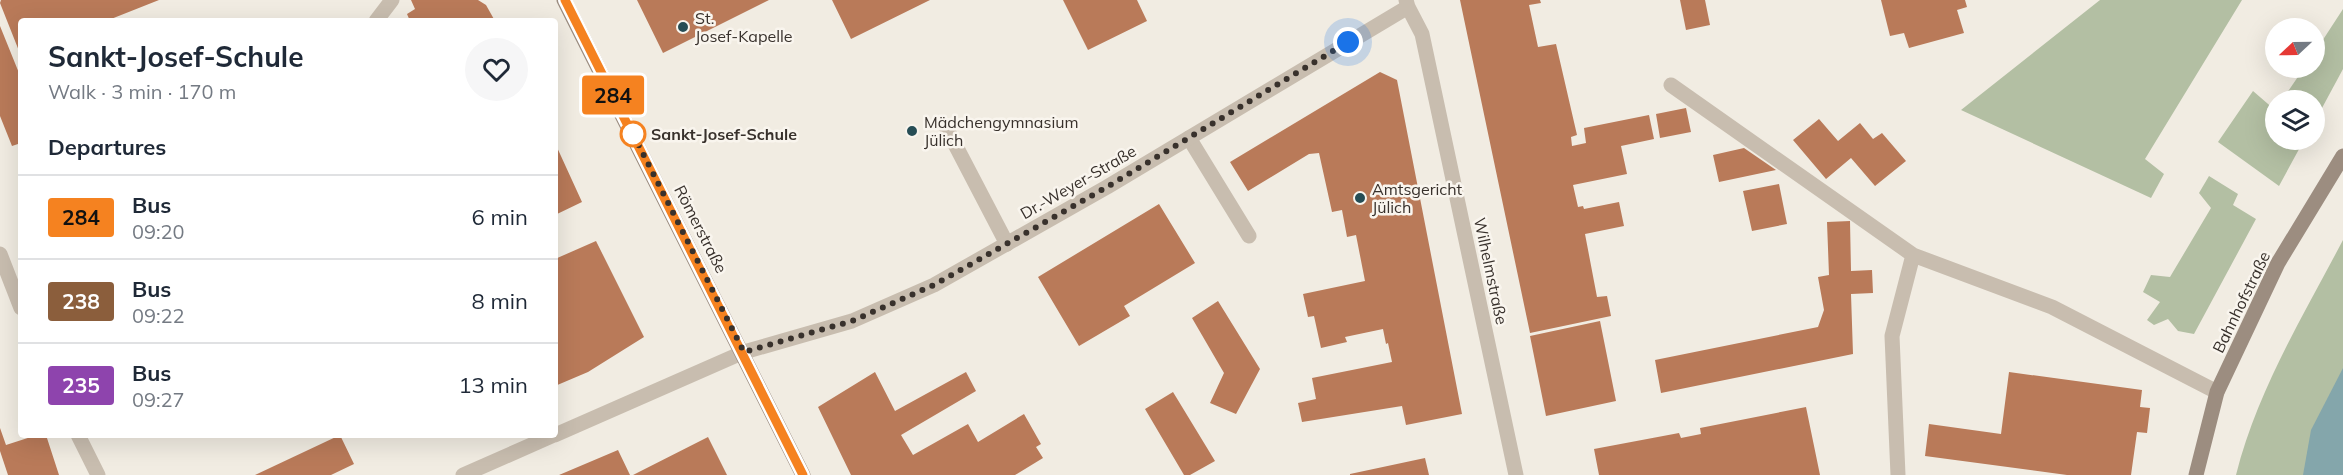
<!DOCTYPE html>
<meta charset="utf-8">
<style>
body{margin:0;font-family:Mulish,sans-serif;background:#f6f6f7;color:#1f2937;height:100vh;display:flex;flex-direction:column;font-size:22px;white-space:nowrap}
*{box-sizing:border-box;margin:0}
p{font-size:20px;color:#747a83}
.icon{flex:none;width:33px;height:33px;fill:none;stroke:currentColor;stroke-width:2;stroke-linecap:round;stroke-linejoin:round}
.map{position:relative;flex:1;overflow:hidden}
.drawer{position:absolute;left:18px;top:18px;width:540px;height:420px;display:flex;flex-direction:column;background:#fff;border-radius:6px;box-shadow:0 6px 24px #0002}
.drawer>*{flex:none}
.badge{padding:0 12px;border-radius:4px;font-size:21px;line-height:39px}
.needle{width:39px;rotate:248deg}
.tools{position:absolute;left:2265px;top:18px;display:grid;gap:12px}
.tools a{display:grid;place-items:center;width:60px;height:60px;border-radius:50%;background:#fff;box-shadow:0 6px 24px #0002;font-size:30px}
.you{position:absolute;width:30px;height:30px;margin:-15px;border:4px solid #fff;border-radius:50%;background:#1a73e8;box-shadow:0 0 0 9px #1a73e833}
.map>.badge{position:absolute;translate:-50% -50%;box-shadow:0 0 0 3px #fff}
h2{padding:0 30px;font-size:22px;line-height:54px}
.round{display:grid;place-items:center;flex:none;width:63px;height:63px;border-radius:32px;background:#f6f6f7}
.summary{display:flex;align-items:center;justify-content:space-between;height:102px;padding:0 30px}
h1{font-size:28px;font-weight:700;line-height:45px}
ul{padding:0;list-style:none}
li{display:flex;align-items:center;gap:18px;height:84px;padding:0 30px;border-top:2px solid #e0e1e3}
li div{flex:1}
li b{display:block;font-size:22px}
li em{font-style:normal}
li .badge{min-width:66px;font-weight:700;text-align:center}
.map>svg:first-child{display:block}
.green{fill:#b3bfa3}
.water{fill:#84a6ab}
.building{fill:#b97a59}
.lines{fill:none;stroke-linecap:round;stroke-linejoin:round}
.lane{stroke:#c8bdaf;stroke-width:15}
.street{stroke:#c8bdaf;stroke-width:15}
.secondary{stroke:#9c8d80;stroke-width:15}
.line-casing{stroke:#fff;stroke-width:14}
.line{stroke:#f58220;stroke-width:9}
.walk{stroke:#38312c;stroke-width:6;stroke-dasharray:0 10.8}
.poi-dot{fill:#264d55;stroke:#f9f5ee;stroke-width:2}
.stop-dot{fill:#fff;stroke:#f58220;stroke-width:3}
.labels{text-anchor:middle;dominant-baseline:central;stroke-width:5;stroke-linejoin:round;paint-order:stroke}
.poi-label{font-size:16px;fill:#38312c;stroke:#f9f5ee;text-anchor:start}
.stop-label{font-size:16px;font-weight:bold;fill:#38312c;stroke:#f9f5ee;text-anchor:start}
.street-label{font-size:16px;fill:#38312c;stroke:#f9f5ee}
</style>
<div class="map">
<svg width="2343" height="475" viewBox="0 0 2343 475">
<rect width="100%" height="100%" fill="#f1ece2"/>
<path class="green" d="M2100 0H2242L2145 159 2164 174 2151 198 1961 110Z
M2343 9V69L2315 121 2314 100H2282L2304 68H2314L2315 52Z
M2253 91 2275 110 2276 140H2304L2279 186 2218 142Z
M2209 176 2238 194 2233 205 2256 219 2194 334 2178 331 2168 319 2154 325 2147 320 2160 302 2143 292 2151 275 2170 277 2211 208 2199 193Z
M2343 240V475H2236C2257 391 2303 316 2343 240Z"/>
<path class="water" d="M2343 368V475H2303L2311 430Z"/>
<path class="building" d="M159 0 106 21H21V56L0 3 1 0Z
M411 0H478L486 5 495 21H410L407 14 415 9Z
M637 0H769L663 53Z
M832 0H930L851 39Z
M1063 0H1137L1147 21 1088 50Z
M1460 0H1540L1541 3 1529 5 1538 47 1556 44 1577 135 1571 137 1572 146 1586 143 1584 128 1649 115 1654 139 1621 146 1627 174 1573 185 1578 207 1583 206 1584 209 1619 202 1624 226 1585 234 1597 297 1607 296 1611 316 1530 333Z
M1680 0H1705L1710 25 1686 30Z
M1881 0H1965L1967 7 1957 10 1964 33 1909 48 1904 33 1890 36Z
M0 26 21 78V143L12 146 0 116Z
M1380 72 1397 80 1462 414 1406 425 1402 406 1302 422 1298 403 1316 399 1312 378 1392 362 1388 343 1386 344 1383 329 1345 337 1347 342 1321 348 1314 316 1308 317 1303 294 1365 281 1356 235 1347 237 1342 210 1332 212 1319 153 1309 154 1248 191 1230 162Z
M1686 108 1691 132 1660 138 1656 114Z
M1819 119 1838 141 1860 123 1873 139 1882 133 1906 161 1875 186 1851 158 1826 179 1793 140Z
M555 143 582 202 555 215Z
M1744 148 1776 170 1719 182 1713 155Z
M1779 184 1787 224 1752 231 1743 191Z
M1159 204 1195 263 1124 306 1130 316 1079 346 1038 277Z
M1850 221 1851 271 1872 270 1873 293 1851 294 1853 354 1661 393 1655 360 1818 327 1824 310 1818 277 1829 275 1827 222Z
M596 241 644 337 588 372 555 386V259Z
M1218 301 1260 369 1236 414 1210 403 1224 373 1192 318Z
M1600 321 1616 401 1546 416 1530 336Z
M875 372 895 411 966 372 976 391 901 435 913 455 968 424 978 442 1024 414 1041 444 1036 447 1043 458 1015 475H851L818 407Z
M2009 372 2142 390 2140 407 2150 408 2147 433 2137 432 2131 475H2067L1925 456 1929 424 2001 434Z
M1173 392 1215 461 1190 475H1184L1145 409Z
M1806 407 1820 475H1599L1594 449 1679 433 1681 438 1701 434 1700 428Z
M0 428 6 445 37 435H46L59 475H8L0 451Z
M340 435 354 464 331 475H255Z
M708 437 727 475H633Z
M618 450 630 475H559Z
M1425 458 1429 475H1350V474Z"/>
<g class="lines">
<path class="lane" d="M376 21 392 0
M1671 85 1913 255 2052 307 2217 392
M947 129 1007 244
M1189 138 1249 236
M1898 475 1892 336 1913 255"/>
<path class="street" d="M1408 7 1422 34 1516 475
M0 254 21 308
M78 435 98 475
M555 435 744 352 852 321 934 285 1107 187 1408 7 1406 0
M463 475 554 435"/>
<path class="secondary" d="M564 0 803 475
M2196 475 2217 392 2278 263 2343 156"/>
</g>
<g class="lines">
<g class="line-casing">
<path id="line" d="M565 0 803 475"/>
</g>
<use href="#line" class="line"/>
<path class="walk" d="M633 134 631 130 744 352 852 321 934 285 1107 187 1348 42"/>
</g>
<g class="poi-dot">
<circle cx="683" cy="27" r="6"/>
<circle cx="912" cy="131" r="6"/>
<circle cx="1360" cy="198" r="6"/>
</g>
<circle class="stop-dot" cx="633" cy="134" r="12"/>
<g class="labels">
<g class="poi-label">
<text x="695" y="18">St.<tspan x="695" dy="18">Josef-Kapelle</tspan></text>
<text x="924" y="122">Mädchengymnasium<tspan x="924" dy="18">Jülich</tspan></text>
<text x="1372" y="189">Amtsgericht<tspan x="1372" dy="18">Jülich</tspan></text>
</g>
<g class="stop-label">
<text x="651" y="134">Sankt-Josef-Schule</text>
</g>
<g class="street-label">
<text transform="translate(1078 182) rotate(-30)">Dr.-Weyer-Straße</text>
<text transform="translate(701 229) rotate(63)">Römerstraße</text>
<text transform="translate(1491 271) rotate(78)">Wilhelmstraße</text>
<text transform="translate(2241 302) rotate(-64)">Bahnhofstraße</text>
</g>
</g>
</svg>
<div class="tools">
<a><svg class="needle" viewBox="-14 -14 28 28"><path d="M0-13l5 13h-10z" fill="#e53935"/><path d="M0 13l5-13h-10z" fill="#747a83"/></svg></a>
<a><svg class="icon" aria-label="layers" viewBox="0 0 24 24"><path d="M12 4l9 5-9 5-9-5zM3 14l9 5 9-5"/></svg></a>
</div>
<div class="you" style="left:1348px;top:42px"></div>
<b class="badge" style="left:613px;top:95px;background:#f58220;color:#111">284</b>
<section class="drawer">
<div class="summary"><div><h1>Sankt-Josef-Schule</h1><p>Walk · 3 min · 170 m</p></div><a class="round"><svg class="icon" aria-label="heart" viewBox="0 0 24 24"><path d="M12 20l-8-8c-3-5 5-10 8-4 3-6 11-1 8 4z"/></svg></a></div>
<h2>Departures</h2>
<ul>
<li><span class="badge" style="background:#f58220;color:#111">284</span><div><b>Bus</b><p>09:20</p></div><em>6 min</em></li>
<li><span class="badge" style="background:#8b5e3c;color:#fff">238</span><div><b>Bus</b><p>09:22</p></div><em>8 min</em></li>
<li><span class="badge" style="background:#8e44ad;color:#fff">235</span><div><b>Bus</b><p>09:27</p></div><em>13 min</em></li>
</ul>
</section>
</div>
